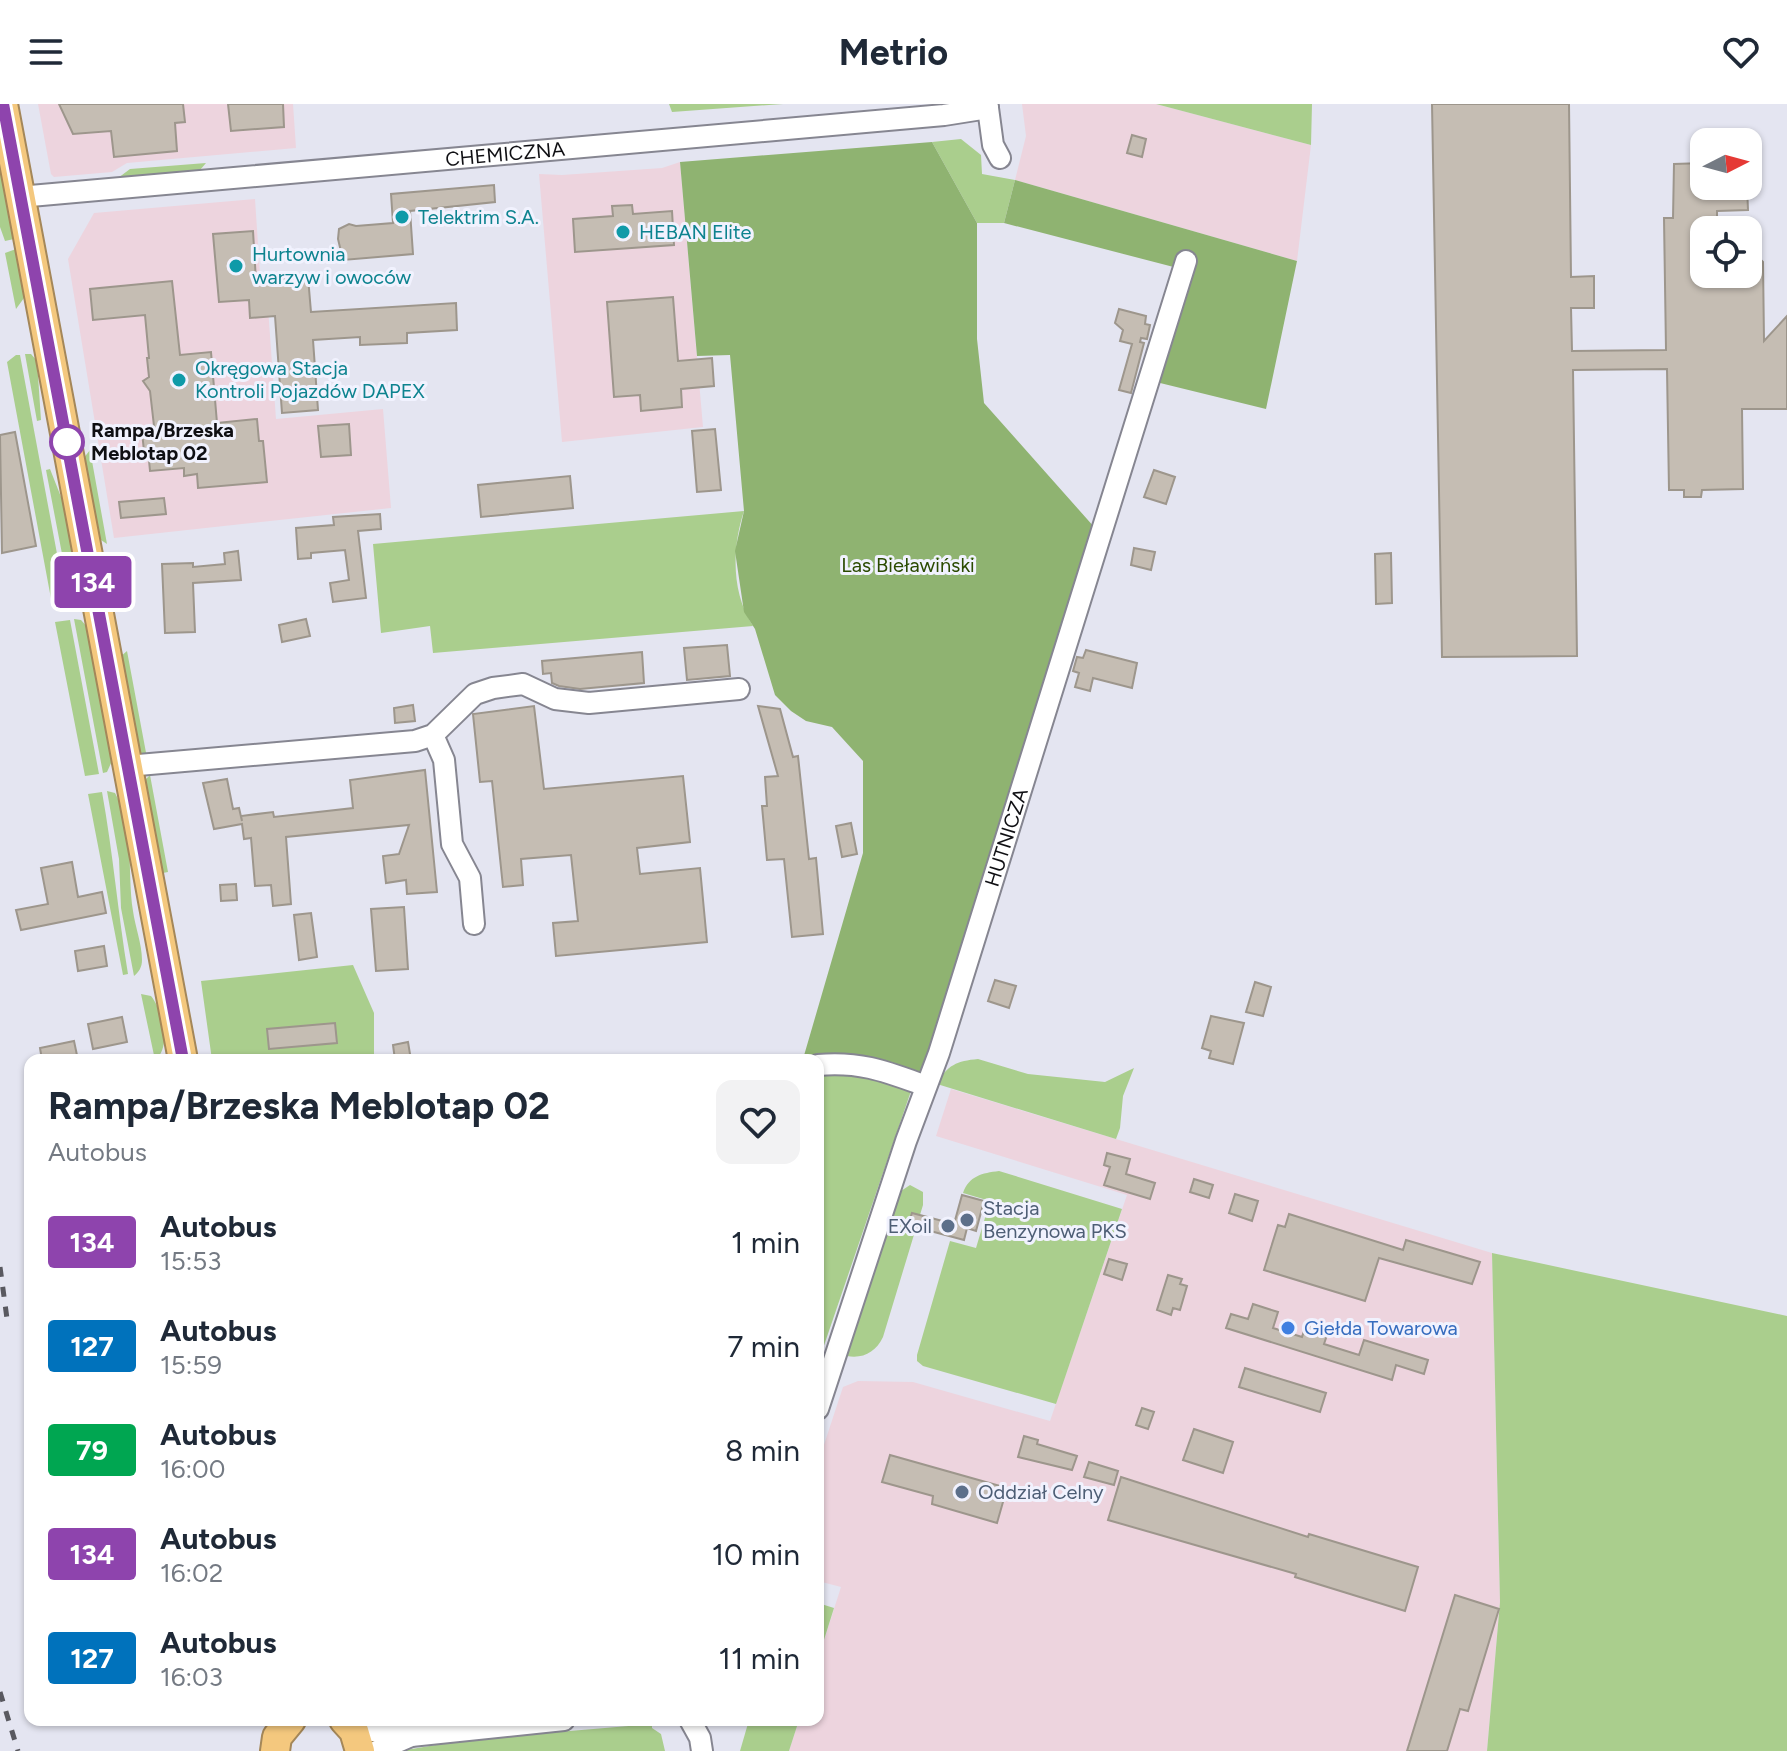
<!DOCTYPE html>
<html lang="pl">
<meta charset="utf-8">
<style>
body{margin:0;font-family:Figtree,sans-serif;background:#f2f2f3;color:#1f2937;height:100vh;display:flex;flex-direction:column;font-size:30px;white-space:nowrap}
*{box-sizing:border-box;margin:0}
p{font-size:26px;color:#747a83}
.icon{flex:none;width:44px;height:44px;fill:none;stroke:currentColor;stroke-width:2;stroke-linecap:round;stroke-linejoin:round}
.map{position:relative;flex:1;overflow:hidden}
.sheet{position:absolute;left:24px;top:950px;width:800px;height:672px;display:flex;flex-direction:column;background:#fff;border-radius:16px;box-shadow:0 2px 6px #0004}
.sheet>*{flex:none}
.badge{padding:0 16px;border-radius:6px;font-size:28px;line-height:52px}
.needle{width:52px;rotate:84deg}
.buttons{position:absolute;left:1690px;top:24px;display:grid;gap:16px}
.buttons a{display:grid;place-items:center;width:72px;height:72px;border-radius:16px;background:#fff;box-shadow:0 2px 6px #0004;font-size:40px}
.map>.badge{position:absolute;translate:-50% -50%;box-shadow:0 0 0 4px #fff}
.round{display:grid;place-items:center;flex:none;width:84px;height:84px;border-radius:16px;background:#f2f2f3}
.head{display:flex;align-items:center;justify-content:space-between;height:136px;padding:0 24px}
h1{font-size:38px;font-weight:700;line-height:60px}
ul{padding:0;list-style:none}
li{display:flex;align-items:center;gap:24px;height:104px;padding:0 24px}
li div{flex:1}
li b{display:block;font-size:30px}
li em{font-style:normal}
li .badge{min-width:88px;font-weight:700;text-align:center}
header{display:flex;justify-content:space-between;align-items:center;height:104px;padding:0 24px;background:#fff;font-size:36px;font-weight:700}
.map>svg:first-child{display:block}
.commercial{fill:#edd4de}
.green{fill:#aace8d}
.forest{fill:#8fb371}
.building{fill:#c5bdb3;stroke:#9d968c;stroke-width:2}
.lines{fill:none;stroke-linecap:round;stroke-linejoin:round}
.minor-casing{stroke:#868691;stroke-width:24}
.highway-casing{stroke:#a48759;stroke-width:32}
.minor{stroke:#fff;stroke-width:20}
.highway{stroke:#f4c87e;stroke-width:28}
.rail{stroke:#595960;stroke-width:5;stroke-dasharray:10 10;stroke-linecap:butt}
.line-casing{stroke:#fff;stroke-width:18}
.line{stroke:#8e44ad;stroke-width:12}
.culture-dot{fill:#0f9aa8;stroke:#f1f2fe;stroke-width:3}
.stop-dot{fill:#fff;stroke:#8e44ad;stroke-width:4}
.service-dot{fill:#5c6f8a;stroke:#f1f2fe;stroke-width:3}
.shop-dot{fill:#3f7fe0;stroke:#f1f2fe;stroke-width:3}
.labels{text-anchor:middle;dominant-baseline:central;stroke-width:6;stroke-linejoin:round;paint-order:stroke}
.street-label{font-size:20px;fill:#0f0f13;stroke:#f1f2fe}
.culture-label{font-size:20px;fill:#0d838f;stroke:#f1f2fe;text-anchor:start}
.stop-label{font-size:20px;font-weight:bold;fill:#0f0f13;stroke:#f1f2fe;text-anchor:start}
.park-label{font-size:20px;fill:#2a4a00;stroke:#f1f2fe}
.service-label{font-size:20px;fill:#4e5e75;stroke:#f1f2fe;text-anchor:start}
.shop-label{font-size:20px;fill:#366cbe;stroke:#f1f2fe;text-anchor:start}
</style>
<header><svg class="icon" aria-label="menu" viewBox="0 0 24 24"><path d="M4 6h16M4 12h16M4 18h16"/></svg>Metrio<svg class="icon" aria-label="heart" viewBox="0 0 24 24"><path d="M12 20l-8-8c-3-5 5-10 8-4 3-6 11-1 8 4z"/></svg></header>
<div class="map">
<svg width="1787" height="1647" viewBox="0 0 1787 1647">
<rect width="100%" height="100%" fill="#e4e5f1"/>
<path class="commercial" d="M38 0H293L296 44 127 59 112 68 54 73 51 70Z
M1022 0H1156L1311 41 1297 157 1015 76 1026 32Z
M680 58 703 323 562 338 539 70 562 71 662 64Z
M255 95 261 185 267 190 276 315 383 305 391 404 114 434 68 155 94 109Z
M951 985 1492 1149 1500 1498 1487 1647H789L799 1616H818V1555L841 1483 818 1477V1359L843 1283 858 1277 913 1278 1050 1317 1127 1091 936 1032Z"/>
<path class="green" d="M669 0H783L672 8Z
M1156 0H1312L1311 41Z
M961 35 981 51 982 70 1015 76 1004 119H977L932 38Z
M206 59 200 66 118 74 130 65Z
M0 60 14 135 5 137 0 123Z
M16 145 25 188 24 194 16 205 5 149Z
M25 250H31L37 257 41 316 37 317Z
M16 251H20L66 498 52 500 7 258Z
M90 346 107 440 98 434 83 355Z
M50 365 63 398 80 484 78 492 71 497 46 366Z
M744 407C732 443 731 489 753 522L433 549 430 522 381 529 373 440Z
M74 515 81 516 88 524 112 657 107 668 103 669Z
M70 516 99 670 85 672 55 518Z
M127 547 147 654 138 650 120 553Z
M150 671 168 768 163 769 160 766 144 677Z
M107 687 115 689C135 725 127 768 133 807 135 822 142 840 142 856 142 863 139 868 134 872L121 804 119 755Z
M102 688C113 749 118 809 128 870L123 871 88 690Z
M353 861 374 909V956H212L201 877Z
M141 890 151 892C163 907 172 943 155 956Z
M978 955 1028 970 1105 978 1134 964 1123 992 1120 1024 1116 1035 937 980C947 961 957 957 978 955Z
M852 965 911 987 818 1259V971Z
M999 1067 1122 1105 1056 1300 923 1262 917 1257V1251L950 1137 976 1144 990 1097 963 1089C969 1072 982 1069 999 1067Z
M910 1081 923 1088V1101L883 1233C876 1248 863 1255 847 1252L895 1095 898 1089Z
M1492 1149 1787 1212V1647H1487L1500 1498Z
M818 1499 834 1504 818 1555Z
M749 1616H799L789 1647H740Z
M652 1620V1624L661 1630 665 1647H400L465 1636Z"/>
<path class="forest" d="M932 38 977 119V235L984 299 1095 424 923 969 865 952 803 955 863 749V657L832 623 806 617 791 607 775 591 755 525 744 508 735 447 744 407 730 251 697 252 680 58Z
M1015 76 1297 157 1266 305 1156 278 1189 167 1004 119Z"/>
<path class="building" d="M59 0H183L185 18 175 19 177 47 114 53 111 27 73 30Z
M228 0H283L284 23 231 27Z
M1432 0H1569L1571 173 1594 172V204H1571L1572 247 1666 246 1664 114H1673L1674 60 1704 59V82H1747L1748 106 1717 107V126H1704V170H1748V149L1760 155 1763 158 1764 237 1787 212V305H1742L1743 385 1702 386 1701 393H1684V386H1669L1667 265 1573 266 1577 552 1442 553Z
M1132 31 1146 35 1142 53 1127 49Z
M494 81 495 98 410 107 413 150 343 156 338 135 339 125 349 120 356 122 393 119 391 90Z
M632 101 633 110 672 107 674 141 575 148 573 115 613 112 612 102Z
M253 127 256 177 308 173 311 208 456 199 457 226 407 229V239L360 241V233L313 236 318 306 282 309 275 212 250 214 249 196 219 198 213 130Z
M172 177 180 251 211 248 217 319 257 315 259 337H263L267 378 198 384 197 370 184 372V364L150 367 148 346 144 347 142 328H148V323L154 322 150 287 143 277 149 273 147 254H149L145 211 93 216 90 185Z
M673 193 678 257 712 254 714 282 681 285 682 303 641 307 640 291 614 293 607 198Z
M1119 205 1146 212 1145 220 1150 221 1147 235 1141 234 1140 238 1144 239 1131 289 1119 286 1132 240 1120 237 1123 226 1115 219Z
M349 320 351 351 321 353 318 322Z
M715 325 721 386 697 388 692 327Z
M15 328 36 442 2 449 0 331Z
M1154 366 1175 373 1166 400 1144 393Z
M570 372 573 404 481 413 478 381Z
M164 394 166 410 121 414 119 398Z
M380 410 381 425 358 427 366 494 333 498 330 479 349 476 345 446 311 449V454L298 455 296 424 334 421 333 413Z
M1134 444 1155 448 1151 466 1131 461Z
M238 447 241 476 193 479 195 528 165 529 162 460 193 459V463L225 460 224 449Z
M1391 449 1392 499 1376 500 1375 450Z
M306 515 310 532 282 538 279 521Z
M727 541 730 572 687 576 684 544Z
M1086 546 1137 559 1132 584 1093 574 1090 587 1075 583 1079 569 1073 567 1077 553 1083 554Z
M642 548 644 579 580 585 559 582 552 579 551 569 543 570 542 557Z
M413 601 415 617 395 619 394 604Z
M534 602 544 685 683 672 690 738 637 744 640 770 700 764 707 838 556 852 553 819 578 817 571 751 521 755 523 781 503 783 492 677 480 678 473 610Z
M758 602 780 605 793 653 798 652 809 755 816 754 823 830 792 833 784 755 767 756 762 702H767L765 673 778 672Z
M425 666 437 788 407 790 406 776 386 779 383 752 399 750 409 721 286 733 291 800 273 802 271 781 255 782 251 734 244 735 242 720 214 725 203 679 227 675 233 705 239 704 242 717 241 712 273 708 274 713 353 704 350 676Z
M851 719 857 750 842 753 836 722Z
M72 758 78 793 102 788 106 809 21 826 16 806 48 800 41 764Z
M236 780 237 796 221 797 220 781Z
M404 803 408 865 376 867 371 805Z
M311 809 317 853 299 856 294 811Z
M104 842 107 862 78 867 75 847Z
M995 876 1016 882 1009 904 988 897Z
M1255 878 1271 883 1263 912 1246 908Z
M1211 912 1244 919 1233 960 1209 954 1211 947 1202 944Z
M122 913 127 938 93 945 88 920Z
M335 919 337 939 269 945 267 925Z
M74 937 78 956H42L40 944Z
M408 938 411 956H395L393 941Z
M1107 1049 1130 1055 1126 1070 1155 1079 1150 1095 1104 1081 1110 1063 1104 1061Z
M1194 1075 1213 1081 1209 1094 1190 1088Z
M1235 1090 1258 1097 1252 1117 1229 1109Z
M962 1091 984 1097 976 1127 967 1124 964 1136 908 1121 912 1109 954 1120Z
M1289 1110 1403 1146 1406 1136 1480 1158 1472 1180 1379 1154 1365 1197 1264 1166 1278 1121 1285 1123Z
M1109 1155 1127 1160 1122 1176 1104 1170Z
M1168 1171 1182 1175 1180 1180 1187 1182 1180 1206 1173 1204 1171 1211 1157 1206Z
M1253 1200 1278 1208 1273 1224 1302 1233 1307 1218 1322 1222 1329 1225 1324 1240 1359 1251 1364 1236 1428 1256 1424 1270 1396 1261 1392 1276 1226 1224 1231 1210 1248 1215Z
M1245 1264 1326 1289 1320 1308 1239 1283Z
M1142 1304 1154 1308 1148 1325 1136 1321Z
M1194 1325 1233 1338 1223 1369 1183 1356Z
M1024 1332 1038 1336 1037 1340 1077 1352 1072 1366 1018 1353Z
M890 1351 1007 1384 997 1419 932 1400 933 1392 882 1378Z
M1089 1358 1118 1367 1114 1381 1084 1373Z
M1121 1373 1308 1433 1309 1430 1418 1463 1405 1507 1295 1473 1296 1470 1108 1416Z
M1455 1491 1499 1505 1468 1607 1460 1605 1447 1647H1407Z"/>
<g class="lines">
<g class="minor-casing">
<g id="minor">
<path d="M988 4 993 41 1000 54"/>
<path id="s1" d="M19 93 944 11 988 4 987 0"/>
<path d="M433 631 444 656 452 740 470 774 474 820"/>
<path d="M127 662 415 637 433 631 475 590 493 584 523 580 555 595 589 599 739 585"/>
<path d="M818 961C861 957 887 968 926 982"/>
<path id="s2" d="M818 1305 906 1037 939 949 1186 157"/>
<path d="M690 1616 700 1634 702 1647"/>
<path d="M354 1627H396L411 1632"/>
<path d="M377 1647 411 1632 564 1616"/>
</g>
</g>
<g class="highway-casing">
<path id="highway" d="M3 0 183 956
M344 1616 354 1627 360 1647
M275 1647 277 1633 291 1616"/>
</g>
<use href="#minor" class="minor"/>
<use href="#highway" class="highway"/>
<path class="rail" d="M0 1163 8 1222
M0 1588 18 1647"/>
</g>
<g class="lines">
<g class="line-casing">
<path id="line" d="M3 0 183 956"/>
</g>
<use href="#line" class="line"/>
</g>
<g class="culture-dot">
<circle cx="402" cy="113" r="8"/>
<circle cx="623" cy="128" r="8"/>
<circle cx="236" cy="162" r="8"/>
<circle cx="179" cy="276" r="8"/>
</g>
<circle class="stop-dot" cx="67" cy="338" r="16"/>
<g class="service-dot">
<circle cx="967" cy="1116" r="8"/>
<circle cx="948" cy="1122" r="8"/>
<circle cx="962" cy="1388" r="8"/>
</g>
<circle class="shop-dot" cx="1288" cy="1224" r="8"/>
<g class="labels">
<g class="street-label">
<text stroke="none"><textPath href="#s1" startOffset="488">CHEMICZNA</textPath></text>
<text stroke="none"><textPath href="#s2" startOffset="602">HUTNICZA</textPath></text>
</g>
<g class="culture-label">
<text x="418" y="113">Telektrim S.A.</text>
<text x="639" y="128">HEBAN Elite</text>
<text x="252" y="150">Hurtownia<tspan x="252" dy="23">warzyw i owoców</tspan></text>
<text x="195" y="264">Okręgowa Stacja<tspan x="195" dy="23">Kontroli Pojazdów DAPEX</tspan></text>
</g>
<g class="stop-label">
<text x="91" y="326">Rampa/Brzeska<tspan x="91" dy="23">Meblotap 02</tspan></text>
</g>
<g class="park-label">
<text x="908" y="461">Las Bieławiński</text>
</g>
<g class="service-label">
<text x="983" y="1104">Stacja<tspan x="983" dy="23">Benzynowa PKS</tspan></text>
<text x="932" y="1122" text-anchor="end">EXoil</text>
<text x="978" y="1388">Oddział Celny</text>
</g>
<g class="shop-label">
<text x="1304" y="1224">Giełda Towarowa</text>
</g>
</g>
</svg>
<div class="buttons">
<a><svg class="needle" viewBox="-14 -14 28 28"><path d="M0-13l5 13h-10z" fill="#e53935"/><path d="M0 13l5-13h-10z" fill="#747a83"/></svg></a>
<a><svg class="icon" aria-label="locate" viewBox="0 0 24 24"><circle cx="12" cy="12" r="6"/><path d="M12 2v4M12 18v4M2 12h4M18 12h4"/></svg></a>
</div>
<b class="badge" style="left:93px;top:478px;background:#8e44ad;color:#fff">134</b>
<section class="sheet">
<div class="head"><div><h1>Rampa/Brzeska Meblotap 02</h1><p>Autobus</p></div><a class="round"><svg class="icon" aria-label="heart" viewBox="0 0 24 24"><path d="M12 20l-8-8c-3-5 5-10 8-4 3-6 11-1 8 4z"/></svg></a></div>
<ul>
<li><span class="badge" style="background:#8e44ad;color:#fff">134</span><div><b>Autobus</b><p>15:53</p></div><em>1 min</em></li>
<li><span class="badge" style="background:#0072bc;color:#fff">127</span><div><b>Autobus</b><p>15:59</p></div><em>7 min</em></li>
<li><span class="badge" style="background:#00a651;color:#fff">79</span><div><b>Autobus</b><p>16:00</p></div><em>8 min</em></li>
<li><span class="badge" style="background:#8e44ad;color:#fff">134</span><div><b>Autobus</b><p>16:02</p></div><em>10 min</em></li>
<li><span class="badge" style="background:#0072bc;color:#fff">127</span><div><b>Autobus</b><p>16:03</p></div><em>11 min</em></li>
</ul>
</section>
</div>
